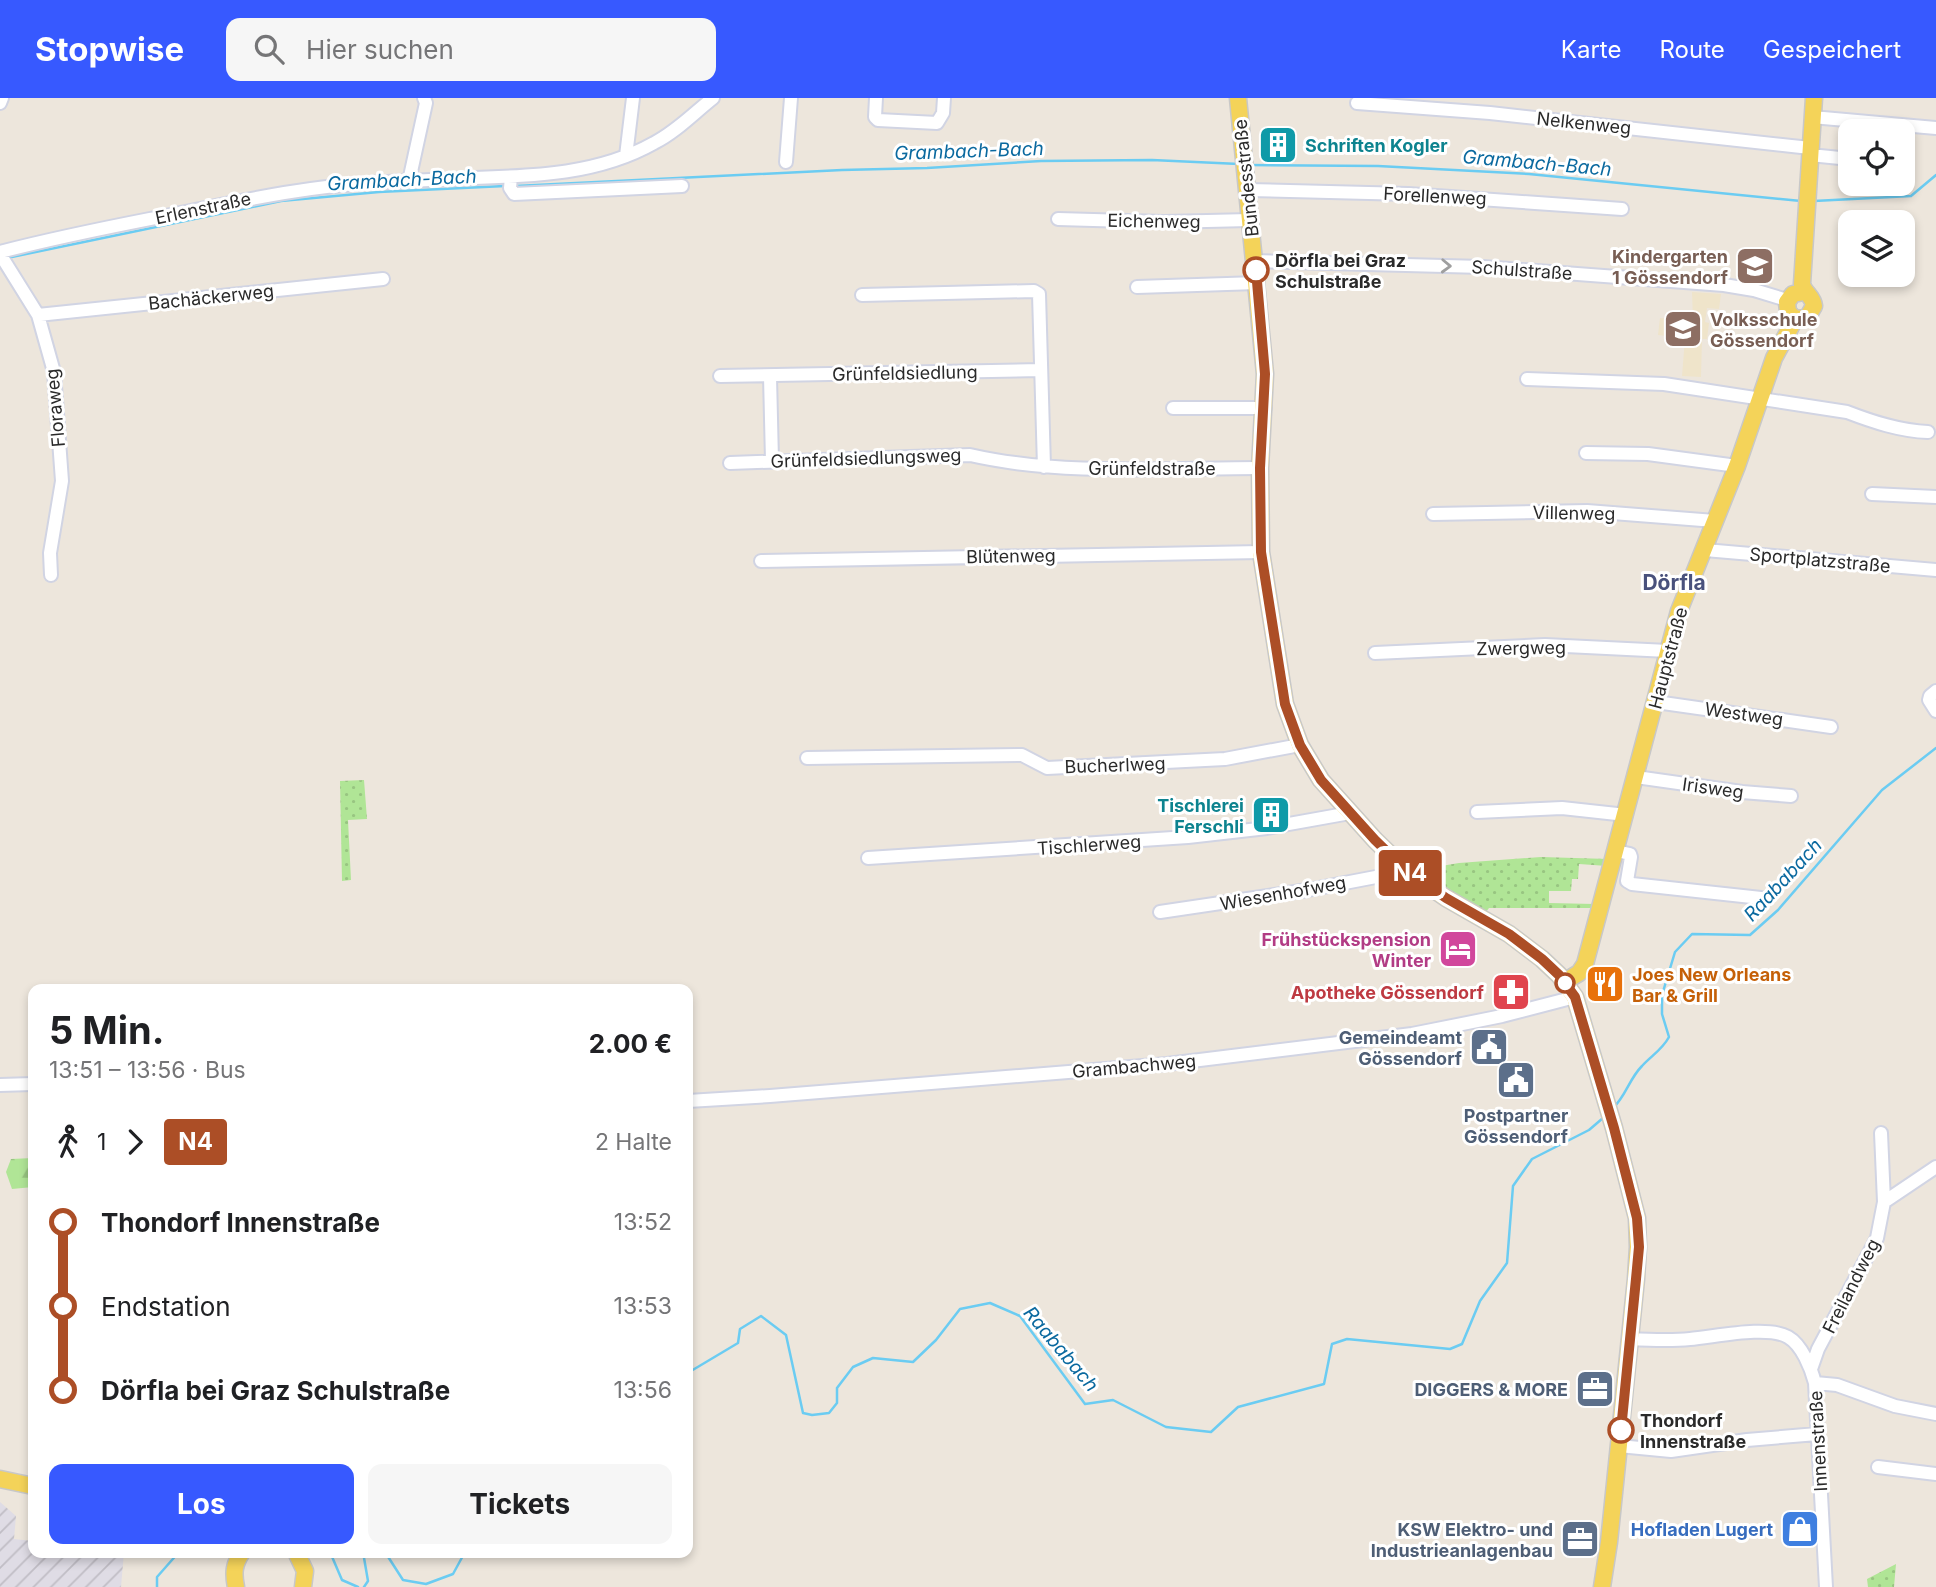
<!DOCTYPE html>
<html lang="de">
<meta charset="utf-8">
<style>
body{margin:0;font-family:Inter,sans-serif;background:#f6f6f6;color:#202124;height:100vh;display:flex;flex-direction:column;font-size:26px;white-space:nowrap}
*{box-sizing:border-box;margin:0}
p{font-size:23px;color:#757577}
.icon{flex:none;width:38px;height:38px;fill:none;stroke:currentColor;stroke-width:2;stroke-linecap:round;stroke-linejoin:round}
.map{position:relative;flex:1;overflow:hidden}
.panel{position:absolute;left:28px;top:886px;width:665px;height:574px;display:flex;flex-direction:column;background:#fff;border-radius:14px;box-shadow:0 4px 10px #0003}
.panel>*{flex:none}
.badge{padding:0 14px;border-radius:5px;font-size:24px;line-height:46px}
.tools{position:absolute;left:1838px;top:21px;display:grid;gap:14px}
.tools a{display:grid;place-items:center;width:77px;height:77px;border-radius:14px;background:#fff;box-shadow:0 4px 10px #0003;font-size:35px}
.map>.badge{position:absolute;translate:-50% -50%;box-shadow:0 0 0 4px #fff}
.legs{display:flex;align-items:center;gap:10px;height:77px;padding:0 21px;font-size:23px}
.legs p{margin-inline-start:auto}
.headline{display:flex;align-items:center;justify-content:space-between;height:119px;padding:0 21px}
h1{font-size:38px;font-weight:700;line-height:52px}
.action{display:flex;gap:14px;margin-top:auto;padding:14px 21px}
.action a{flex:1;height:80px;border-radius:14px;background:#3759ff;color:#fff;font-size:28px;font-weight:700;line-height:80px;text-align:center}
.action a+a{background:#f6f6f6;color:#202124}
ul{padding:0 21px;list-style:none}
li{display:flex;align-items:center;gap:24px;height:84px;font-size:26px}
li i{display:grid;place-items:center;width:10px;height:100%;margin:0 9px;background:currentColor}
li i::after{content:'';width:18px;height:18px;margin:-9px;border:5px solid;border-radius:50%;background:#fff}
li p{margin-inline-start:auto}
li:first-child i{background:linear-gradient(#0000 50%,currentColor 0)}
li:last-child i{background:linear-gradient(currentColor 50%,#0000 0)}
header{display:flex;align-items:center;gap:42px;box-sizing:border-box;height:98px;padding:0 35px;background:#3759ff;color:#fff}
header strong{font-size:33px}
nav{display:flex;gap:38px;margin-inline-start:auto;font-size:24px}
.search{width:490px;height:63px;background:#f6f6f6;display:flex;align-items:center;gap:18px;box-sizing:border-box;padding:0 24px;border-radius:14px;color:#757577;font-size:26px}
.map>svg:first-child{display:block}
.industrial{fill:url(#industrial-furrows)}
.education{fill:#efe4ca}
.grass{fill:url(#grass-dots)}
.forest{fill:url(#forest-firs)}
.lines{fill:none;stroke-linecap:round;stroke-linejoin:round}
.stream{stroke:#6bccf2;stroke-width:2.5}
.minor-casing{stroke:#d1d4e3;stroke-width:16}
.major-casing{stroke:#c8c8c8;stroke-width:19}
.minor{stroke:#fff;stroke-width:12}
.major{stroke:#f4d359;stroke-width:16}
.oneway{stroke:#9f9f9f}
.line-1-casing{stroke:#fff;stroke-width:16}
.line-1{stroke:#ac4e26;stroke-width:10}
.stop-1-dot{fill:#fff;stroke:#ac4e26;stroke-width:3.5}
.labels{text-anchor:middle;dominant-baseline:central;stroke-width:6;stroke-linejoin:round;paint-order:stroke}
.street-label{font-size:18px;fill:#2a2a2a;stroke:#fff}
.culture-label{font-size:18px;font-weight:bold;fill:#0d838f;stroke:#fff;text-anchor:start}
.education-label{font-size:18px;font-weight:bold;fill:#785e54;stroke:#fff;text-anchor:end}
.stop-label{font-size:18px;font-weight:bold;fill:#2a2a2a;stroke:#fff;text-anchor:start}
.hotel-label{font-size:18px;font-weight:bold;fill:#b23c85;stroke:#fff;text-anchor:end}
.food-label{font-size:18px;font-weight:bold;fill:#c56008;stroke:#fff;text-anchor:start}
.health-label{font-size:18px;font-weight:bold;fill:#be3a42;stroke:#fff;text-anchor:end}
.service-label{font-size:18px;font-weight:bold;fill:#4e5e75;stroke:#fff;text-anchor:end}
.shop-label{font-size:18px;font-weight:bold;fill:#366cbe;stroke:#fff;text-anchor:end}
.water-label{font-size:19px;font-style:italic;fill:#0a699f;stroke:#fff}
.quarter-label{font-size:21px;font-weight:bold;fill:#49517c;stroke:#fff}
</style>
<header>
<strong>Stopwise</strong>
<div class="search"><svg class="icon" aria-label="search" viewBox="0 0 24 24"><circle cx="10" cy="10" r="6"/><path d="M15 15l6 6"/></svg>Hier suchen</div>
<nav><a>Karte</a><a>Route</a><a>Gespeichert</a></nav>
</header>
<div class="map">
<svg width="1936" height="1489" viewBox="0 0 1936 1489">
<defs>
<pattern id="industrial-furrows" width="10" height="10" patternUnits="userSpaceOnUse" patternTransform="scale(1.75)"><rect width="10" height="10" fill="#dfdce5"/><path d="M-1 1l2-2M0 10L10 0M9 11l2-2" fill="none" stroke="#c0bdc5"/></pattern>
<pattern id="grass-dots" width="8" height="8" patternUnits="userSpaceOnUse" patternTransform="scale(1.75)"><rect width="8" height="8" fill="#b0e596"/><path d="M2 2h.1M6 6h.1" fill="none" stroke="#98c581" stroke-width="1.8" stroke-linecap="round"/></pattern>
<pattern id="forest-firs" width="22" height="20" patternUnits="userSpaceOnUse" patternTransform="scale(1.75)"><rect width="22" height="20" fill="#b0e596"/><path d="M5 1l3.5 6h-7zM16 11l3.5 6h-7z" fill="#98c581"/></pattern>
</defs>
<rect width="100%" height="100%" fill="#ede6dc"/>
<path class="industrial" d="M0 1404 16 1418 14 1441 33 1443V1454H124L121 1489H0Z"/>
<path class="education" d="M1692 194 1721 196 1719 211 1707 210 1705 224 1709 225 1707 241H1702L1701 279 1682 278 1685 240 1658 237 1660 220 1693 223Z"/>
<path class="grass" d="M364 682 367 721 348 722 351 782 342 783 340 683Z
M1541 759 1609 761 1607 768 1579 766 1578 781H1572L1571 793H1549V805L1595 806 1594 810H1489L1486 814 1436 787 1417 772 1459 765Z
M1896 1466 1894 1489H1868L1867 1481Z"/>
<path class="forest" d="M33 1060V1089L12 1091 6 1074 11 1061Z"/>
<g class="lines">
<path class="stream" d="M1249 67 1378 68 1529 76 1801 103
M515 88 842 72 927 70 1041 63 1152 62 1239 66
M1814 103 1911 98 1936 77
M7 160 281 103 379 94 505 88
M1613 1010C1626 998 1629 981 1642 968 1651 958 1662 952 1669 939L1662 916V897L1675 854 1692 836 1750 837 1778 812 1882 692 1936 650
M688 1296 691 1273 738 1245 740 1231 761 1218 786 1237 803 1315 812 1317 829 1315 837 1305V1290L853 1269 873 1260 913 1264 936 1242 960 1211 990 1205 1020 1218 1085 1306 1113 1302 1166 1329 1211 1334 1238 1309 1324 1286 1332 1246 1347 1241 1450 1251 1462 1246 1480 1203 1507 1165 1513 1088 1532 1061 1589 1032 1603 1020
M330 1454 342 1482 358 1489
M363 1454 368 1483 364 1489
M385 1454 403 1482 426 1486 453 1476 465 1454
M157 1489V1479L179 1454"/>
<g class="minor-casing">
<path id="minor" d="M876 0 875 19 878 22 937 25 943 15 944 0
M0 5 2 0
M1357 5 1490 15 1810 50
M1812 19 1936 30
M1810 57 1850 61
M626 58 633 0
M786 64 791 0
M511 79 510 90 514 96 682 88
M409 83 426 5 424 0
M1247 92 1408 96 1622 111
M1058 121 1164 124 1250 122
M0 154C50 141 99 131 150 121 204 111 257 98 311 91 365 83 420 83 474 80 536 78 599 76 654 45 676 34 694 15 713 0
M0 156 38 217 54 274 62 383 50 455 51 477
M1255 163 1483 169 1724 187 1754 192 1787 202
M1137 189 1257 185
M862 197 1034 193 1039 196 1044 369
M38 217 383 181
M720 278 1041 272
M770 278 772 363
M1527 281 1664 286 1847 314C1873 324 1900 333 1928 334
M1173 310H1265
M1586 355 1648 356 1737 368
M730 365 970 357C1062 378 1166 370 1260 370
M1872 396 1936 399
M1433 416 1587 413 1715 423
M1705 452 1936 472
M761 463 1261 454
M1375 555 1545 547 1668 553
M1936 593 1930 598 1929 602 1936 613
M1656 604 1831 629
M807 660 1022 657 1047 670 1225 661 1300 647
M1636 679 1742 694 1791 698
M1477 714 1562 710 1626 717
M1616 753 1630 756 1631 759 1627 783 1632 786 1761 800
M868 760 1188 739 1267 730 1350 715
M1160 814 1308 792 1407 773
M0 987 33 986
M688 1003 770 998 1167 966 1412 936 1502 918 1575 899
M1884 1104 1936 1069
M1630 1241C1650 1242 1670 1243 1690 1241 1715 1239 1767 1227 1788 1239 1802 1247 1811 1270 1815 1285L1826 1489
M1811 1271 1818 1251 1877 1140 1884 1104 1881 1035
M1815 1285 1837 1287 1895 1308 1936 1316
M1619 1348 1671 1353 1747 1342 1817 1336
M1878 1369 1936 1376"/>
</g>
<g class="major-casing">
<path id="major" d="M1238 0 1265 276 1260 370 1261 454 1285 606 1300 647 1321 682 1375 742 1407 773 1446 800 1509 836 1542 861 1559 877 1575 899 1614 1030 1637 1120 1638 1149 1636 1181 1609 1444 1602 1489
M1804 194 1793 196 1787 204 1788 214 1795 221 1807 220 1814 208C1813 198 1804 195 1802 186L1814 0
M1564 884 1579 875 1585 866 1679 513 1737 368 1774 260 1795 221
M0 1381 33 1388
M296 1454 305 1473 303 1489
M236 1489C233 1475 234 1466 242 1454"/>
</g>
<use href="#minor" class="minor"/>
<use href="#major" class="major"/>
</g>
<defs><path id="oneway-chevron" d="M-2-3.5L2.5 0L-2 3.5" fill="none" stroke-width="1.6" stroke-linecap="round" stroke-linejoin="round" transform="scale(1.75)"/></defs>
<use class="oneway" href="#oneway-chevron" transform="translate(1446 168) rotate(2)"/>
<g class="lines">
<g class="line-1-casing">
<path id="line-1" d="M1256 172 1265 276 1260 370 1261 454 1285 606 1300 647 1321 682 1375 742 1407 773 1446 800 1509 836 1542 861 1559 877 1575 899 1614 1030 1637 1120 1639 1149 1636 1181 1621 1332"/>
</g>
<use href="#line-1" class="line-1"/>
</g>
<defs>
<g id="building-square" transform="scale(2.0125)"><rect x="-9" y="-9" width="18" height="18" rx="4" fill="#0f9aa8" stroke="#fff"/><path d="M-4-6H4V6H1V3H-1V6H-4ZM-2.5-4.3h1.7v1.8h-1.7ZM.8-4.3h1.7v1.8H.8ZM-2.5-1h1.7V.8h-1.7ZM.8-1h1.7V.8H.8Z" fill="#fff"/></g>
<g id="school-square" transform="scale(2.0125)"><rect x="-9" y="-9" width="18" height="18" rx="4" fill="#8d6e63" stroke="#fff"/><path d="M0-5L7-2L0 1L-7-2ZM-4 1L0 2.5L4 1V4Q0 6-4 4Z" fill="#fff"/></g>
<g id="hotel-square" transform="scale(2.0125)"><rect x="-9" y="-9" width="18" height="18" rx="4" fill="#d1479c" stroke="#fff"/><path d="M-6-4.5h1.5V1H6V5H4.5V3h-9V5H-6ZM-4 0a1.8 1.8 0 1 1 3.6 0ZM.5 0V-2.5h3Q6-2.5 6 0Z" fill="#fff"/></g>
<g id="restaurant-square" transform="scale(2.0125)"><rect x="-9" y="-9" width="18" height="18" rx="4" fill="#e8710a" stroke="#fff"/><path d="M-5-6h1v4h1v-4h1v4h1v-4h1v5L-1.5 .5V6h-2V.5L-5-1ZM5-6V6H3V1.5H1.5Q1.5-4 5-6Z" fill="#fff"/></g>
<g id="pharmacy-square" transform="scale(2.0125)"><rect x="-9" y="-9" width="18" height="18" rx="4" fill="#e0444e" stroke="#fff"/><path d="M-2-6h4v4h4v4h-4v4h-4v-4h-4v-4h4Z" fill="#fff"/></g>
<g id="civic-square" transform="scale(2.0125)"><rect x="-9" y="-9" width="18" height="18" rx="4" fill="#5c6f8a" stroke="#fff"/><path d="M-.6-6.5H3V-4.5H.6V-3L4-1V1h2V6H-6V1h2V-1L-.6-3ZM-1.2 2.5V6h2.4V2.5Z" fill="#fff"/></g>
<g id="office-square" transform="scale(2.0125)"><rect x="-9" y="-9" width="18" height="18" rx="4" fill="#5c6f8a" stroke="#fff"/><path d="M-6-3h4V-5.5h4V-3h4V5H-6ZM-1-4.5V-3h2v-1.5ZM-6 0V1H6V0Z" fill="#fff"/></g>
<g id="shop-square" transform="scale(2.0125)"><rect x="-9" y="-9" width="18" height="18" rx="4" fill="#3f7fe0" stroke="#fff"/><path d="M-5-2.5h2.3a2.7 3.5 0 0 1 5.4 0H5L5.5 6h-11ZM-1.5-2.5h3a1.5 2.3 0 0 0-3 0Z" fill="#fff"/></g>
</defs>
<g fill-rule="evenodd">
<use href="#building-square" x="1278" y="47"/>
<use href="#school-square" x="1755" y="168"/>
<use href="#school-square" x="1683" y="231"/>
<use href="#building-square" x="1271" y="717"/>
<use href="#hotel-square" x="1458" y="851"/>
<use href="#restaurant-square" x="1605" y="886"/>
<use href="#pharmacy-square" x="1511" y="894"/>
<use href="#civic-square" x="1489" y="949"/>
<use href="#civic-square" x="1516" y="982"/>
<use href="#office-square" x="1595" y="1291"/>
<use href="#shop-square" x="1800" y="1431"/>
<use href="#office-square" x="1580" y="1441"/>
</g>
<g class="stop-1-dot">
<circle cx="1256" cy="172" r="12"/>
<circle cx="1565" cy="885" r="9"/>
<circle cx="1621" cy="1332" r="12"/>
</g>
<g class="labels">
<g class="street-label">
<text transform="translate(1584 25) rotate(6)">Nelkenweg</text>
<text transform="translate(1246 80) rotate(-96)">Bundesstraße</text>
<text transform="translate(1435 98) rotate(3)">Forellenweg</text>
<text transform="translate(203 110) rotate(-12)">Erlenstraße</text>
<text transform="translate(1154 123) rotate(1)">Eichenweg</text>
<text transform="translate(1522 172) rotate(4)">Schulstraße</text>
<text transform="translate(211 199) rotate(-6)">Bachäckerweg</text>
<text transform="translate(905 275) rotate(-1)">Grünfeldsiedlung</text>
<text transform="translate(55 310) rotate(-95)">Floraweg</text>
<text transform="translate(866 360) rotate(-2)">Grünfeldsiedlungsweg</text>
<text x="1152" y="370">Grünfeldstraße</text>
<text transform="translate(1574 415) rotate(1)">Villenweg</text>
<text transform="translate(1011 458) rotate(-1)">Blütenweg</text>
<text transform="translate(1820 462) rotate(5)">Sportplatzstraße</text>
<text transform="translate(1521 550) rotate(-1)">Zwergweg</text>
<text transform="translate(1668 560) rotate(-75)">Hauptstraße</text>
<text transform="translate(1744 616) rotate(8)">Westweg</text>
<text transform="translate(1115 667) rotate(-2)">Bucherlweg</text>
<text transform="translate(1713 690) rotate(8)">Irisweg</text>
<text transform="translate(1089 747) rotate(-4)">Tischlerweg</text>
<text transform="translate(1283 795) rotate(-10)">Wiesenhofweg</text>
<text transform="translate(1134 968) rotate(-5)">Grambachweg</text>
<text transform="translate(1851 1188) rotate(-63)">Freilandweg</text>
<text transform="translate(1818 1343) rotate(-93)">Innenstraße</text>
</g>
<g class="culture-label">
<text x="1305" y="47">Schriften Kogler</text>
<text x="1244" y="707" text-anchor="end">Tischlerei<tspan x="1244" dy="21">Ferschli</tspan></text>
</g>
<g class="education-label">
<text x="1728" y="158">Kindergarten<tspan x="1728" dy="21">1 Gössendorf</tspan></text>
<text x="1710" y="221" text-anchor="start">Volksschule<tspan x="1710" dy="21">Gössendorf</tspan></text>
</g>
<g class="stop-label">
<text x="1275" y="162">Dörfla bei Graz<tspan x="1275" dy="21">Schulstraße</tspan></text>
<text x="1640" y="1322">Thondorf<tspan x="1640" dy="21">Innenstraße</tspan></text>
</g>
<g class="hotel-label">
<text x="1431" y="841">Frühstückspension<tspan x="1431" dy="21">Winter</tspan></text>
</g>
<g class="food-label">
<text x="1632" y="876">Joes New Orleans<tspan x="1632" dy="21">Bar &amp; Grill</tspan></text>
</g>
<g class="health-label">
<text x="1484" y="894">Apotheke Gössendorf</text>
</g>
<g class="service-label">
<text x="1462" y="939">Gemeindeamt<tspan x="1462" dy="21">Gössendorf</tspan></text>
<text x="1516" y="1017" text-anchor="middle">Postpartner<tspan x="1516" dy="21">Gössendorf</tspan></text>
<text x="1568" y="1291">DIGGERS &amp; MORE</text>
<text x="1553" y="1431">KSW Elektro- und<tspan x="1553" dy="21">Industrieanlagenbau</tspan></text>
</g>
<g class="shop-label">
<text x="1773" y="1431">Hofladen Lugert</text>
</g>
<g class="water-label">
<text transform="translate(969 53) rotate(-2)">Grambach-Bach</text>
<text transform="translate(1537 65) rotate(5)">Grambach-Bach</text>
<text transform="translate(402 82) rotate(-3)">Grambach-Bach</text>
<text transform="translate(1783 782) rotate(-47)">Raababach</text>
<text transform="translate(1061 1251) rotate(50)">Raababach</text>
</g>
<g class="quarter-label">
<text x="1674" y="484">Dörfla</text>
</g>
</g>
</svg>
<div class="tools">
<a><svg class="icon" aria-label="locate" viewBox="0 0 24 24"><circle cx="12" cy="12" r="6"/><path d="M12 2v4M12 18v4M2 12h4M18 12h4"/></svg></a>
<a><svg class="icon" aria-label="layers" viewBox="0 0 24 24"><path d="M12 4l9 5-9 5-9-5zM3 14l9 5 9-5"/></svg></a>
</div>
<b class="badge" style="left:1410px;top:775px;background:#ac4e26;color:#fff">N4</b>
<section class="panel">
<div class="headline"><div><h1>5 Min.</h1><p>13:51 – 13:56 · Bus</p></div><b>2.00 €</b></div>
<div class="legs"><svg class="icon" aria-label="walk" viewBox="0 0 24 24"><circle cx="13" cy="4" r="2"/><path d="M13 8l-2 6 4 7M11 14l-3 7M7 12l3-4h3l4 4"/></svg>1<svg class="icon" aria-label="forward" viewBox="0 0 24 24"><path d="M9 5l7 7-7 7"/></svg><b class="badge" style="background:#ac4e26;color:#fff">N4</b><p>2 Halte</p></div>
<ul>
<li><i style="color:#ac4e26"></i><b>Thondorf Innenstraße</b><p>13:52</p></li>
<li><i style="color:#ac4e26"></i><span>Endstation</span><p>13:53</p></li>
<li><i style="color:#ac4e26"></i><b>Dörfla bei Graz Schulstraße</b><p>13:56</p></li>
</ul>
<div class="action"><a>Los</a><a>Tickets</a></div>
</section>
</div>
